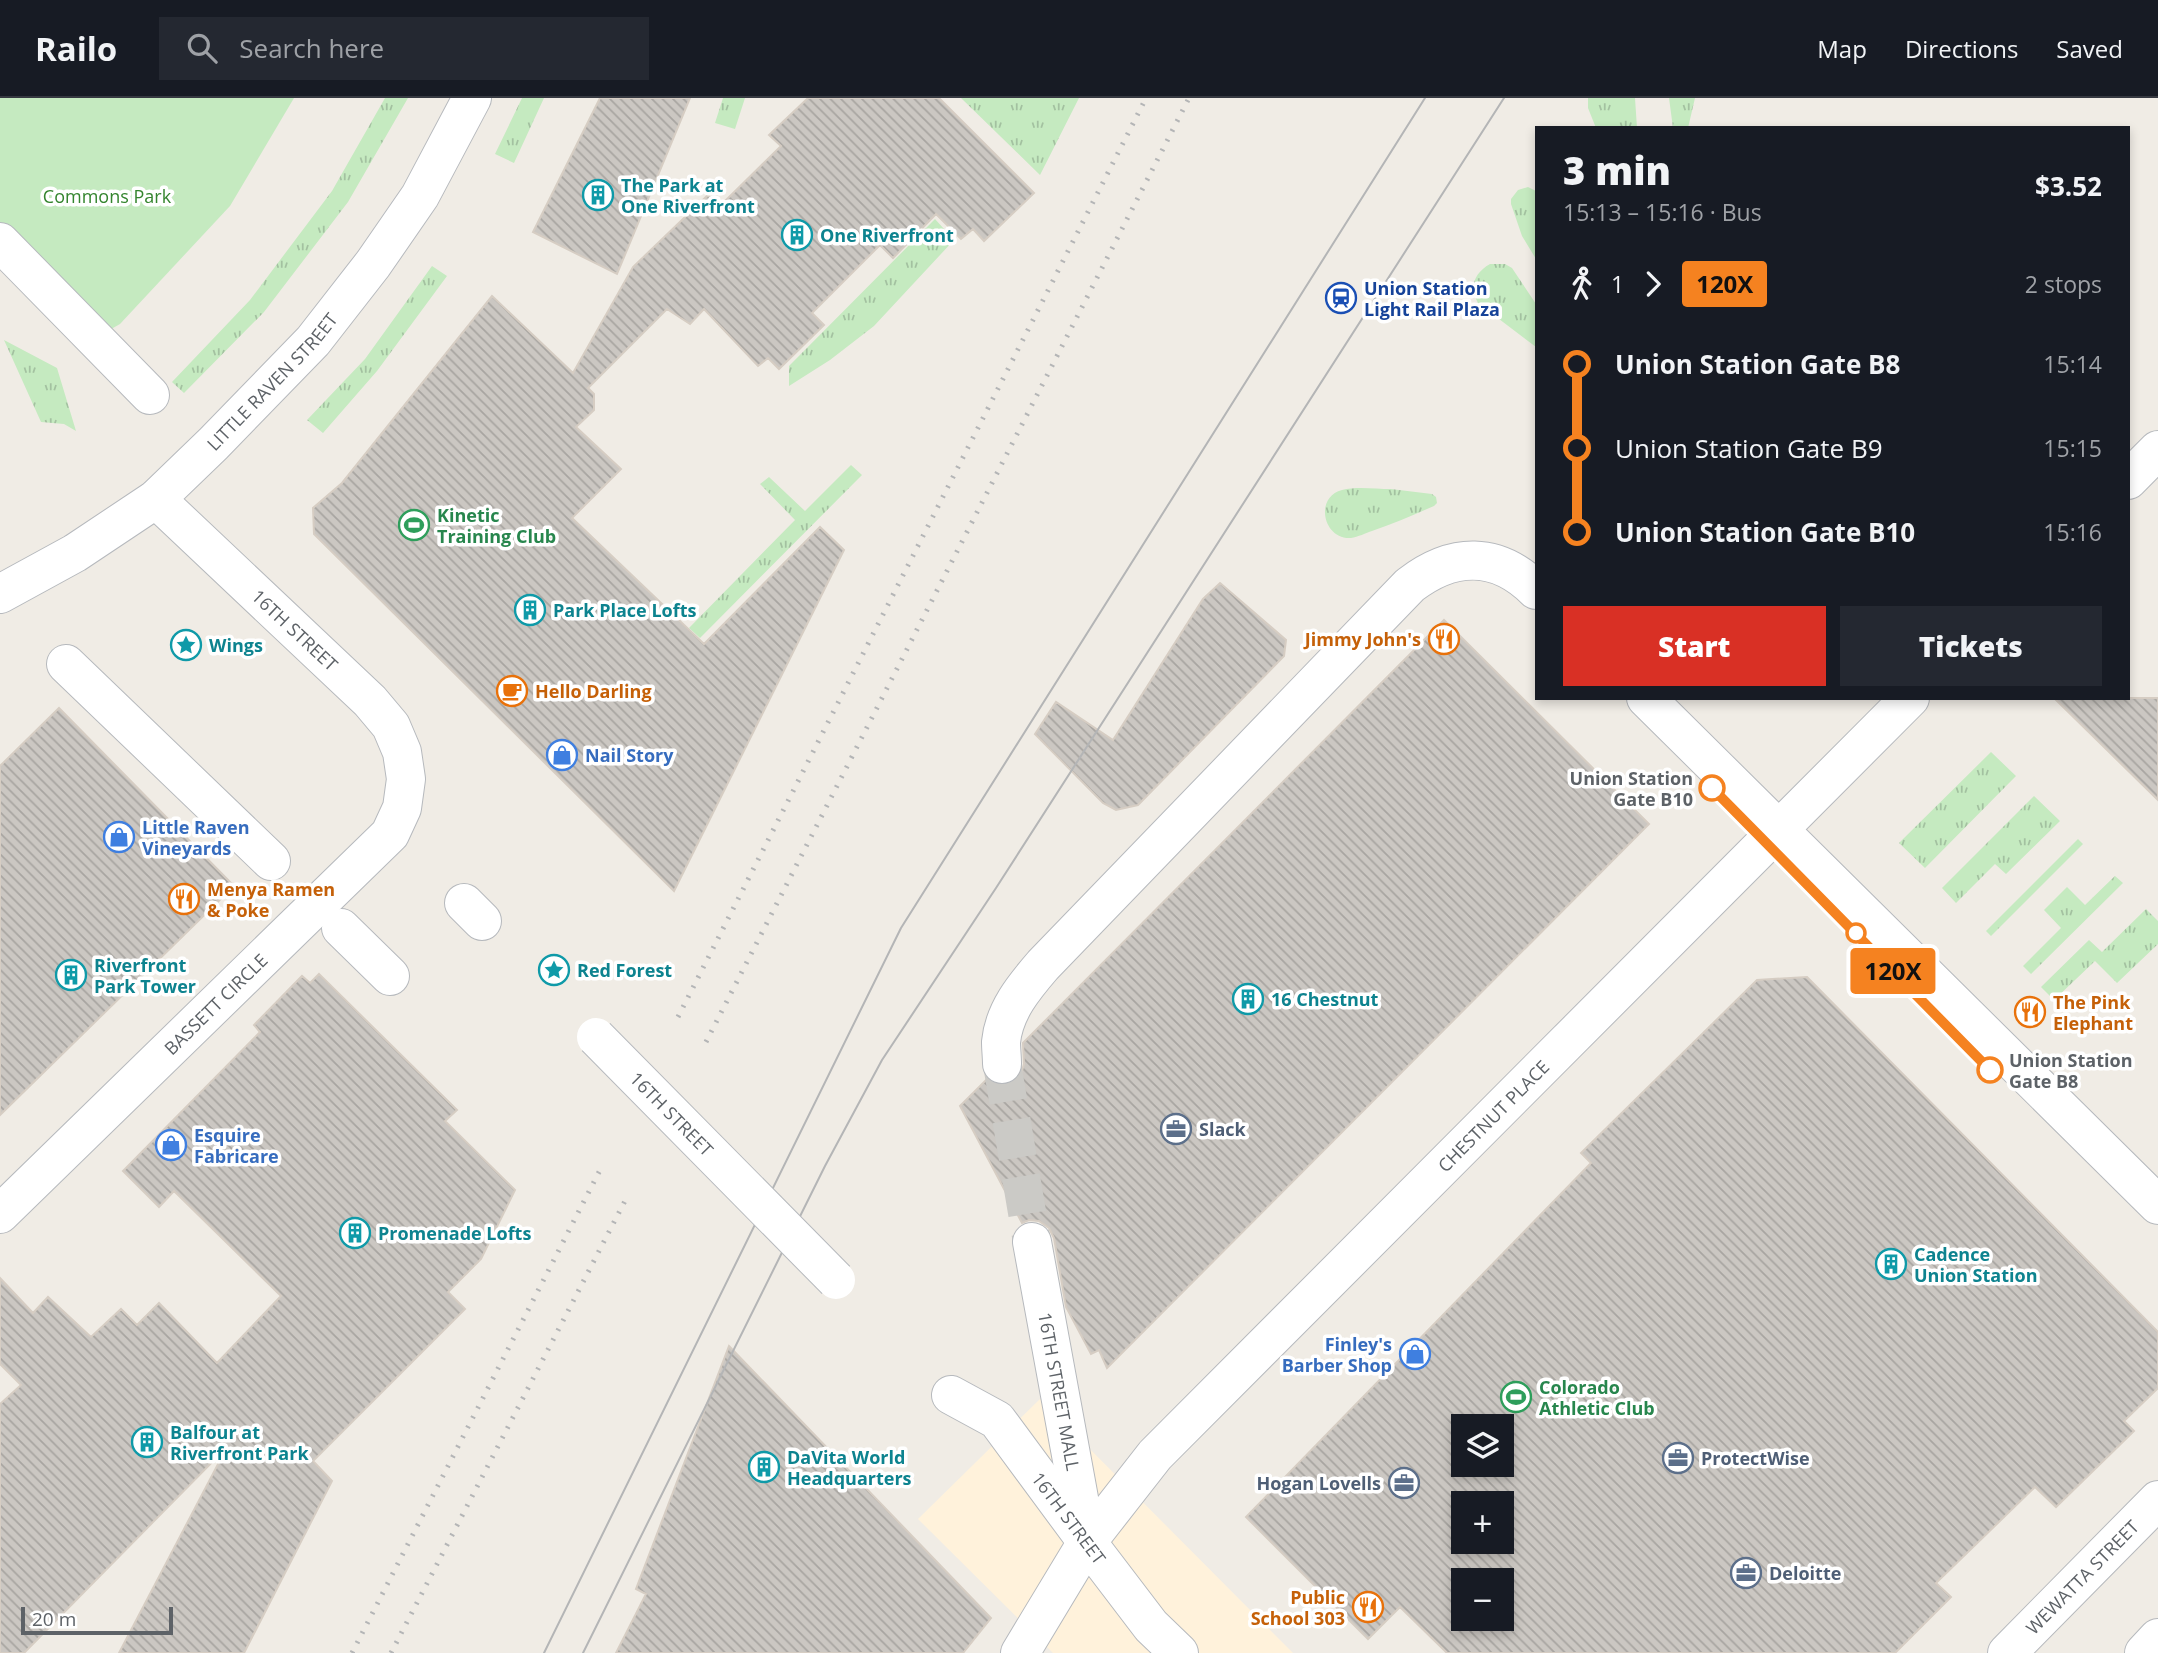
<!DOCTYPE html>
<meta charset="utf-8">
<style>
body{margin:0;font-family:"Open Sans",sans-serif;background:#242831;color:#f1f3f6;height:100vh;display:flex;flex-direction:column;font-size:26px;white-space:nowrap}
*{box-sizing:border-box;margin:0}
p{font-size:23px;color:#9ea1a6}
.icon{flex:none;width:38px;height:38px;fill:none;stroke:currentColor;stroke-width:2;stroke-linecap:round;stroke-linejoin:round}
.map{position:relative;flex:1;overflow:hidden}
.sheet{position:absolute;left:1535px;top:28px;width:595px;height:574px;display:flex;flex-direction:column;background:#171b24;border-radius:0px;box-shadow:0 4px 10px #0003}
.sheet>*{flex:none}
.badge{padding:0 14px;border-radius:5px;font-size:24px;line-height:46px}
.controls{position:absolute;left:1451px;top:1316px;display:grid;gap:14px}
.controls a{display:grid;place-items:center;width:63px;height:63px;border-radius:0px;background:#171b24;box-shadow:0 4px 10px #0003;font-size:35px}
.scale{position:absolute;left:21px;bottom:18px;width:152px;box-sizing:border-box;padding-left:7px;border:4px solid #5d6267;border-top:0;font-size:19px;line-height:24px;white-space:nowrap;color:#5d6267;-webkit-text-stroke:5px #fff;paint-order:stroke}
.map>.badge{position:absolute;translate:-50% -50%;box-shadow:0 0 0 4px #fff}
.legs{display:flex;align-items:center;gap:10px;height:77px;padding:0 28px;font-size:23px}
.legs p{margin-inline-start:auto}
.overview{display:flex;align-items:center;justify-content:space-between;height:119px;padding:0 28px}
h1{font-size:38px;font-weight:800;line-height:52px}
.primary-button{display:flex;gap:14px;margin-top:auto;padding:14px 28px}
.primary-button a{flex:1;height:80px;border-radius:0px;background:#d93025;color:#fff;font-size:28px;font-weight:800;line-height:80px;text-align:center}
.primary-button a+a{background:#242831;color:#f1f3f6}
ul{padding:0 28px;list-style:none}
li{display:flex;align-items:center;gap:24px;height:84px;font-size:26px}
li i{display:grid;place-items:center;width:10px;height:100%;margin:0 9px;background:currentColor}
li i::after{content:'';width:18px;height:18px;margin:-9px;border:5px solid;border-radius:50%;background:#171b24}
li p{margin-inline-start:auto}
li:first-child i{background:linear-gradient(#0000 50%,currentColor 0)}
li:last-child i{background:linear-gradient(currentColor 50%,#0000 0)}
header{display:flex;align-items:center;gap:42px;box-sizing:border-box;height:98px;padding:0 35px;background:#171b24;border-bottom:2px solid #363941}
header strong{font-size:33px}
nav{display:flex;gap:38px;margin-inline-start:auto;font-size:24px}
.search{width:490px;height:63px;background:#242831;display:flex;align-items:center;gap:18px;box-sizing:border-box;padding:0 24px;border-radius:0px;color:#9ea1a6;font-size:26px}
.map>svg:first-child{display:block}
.commercial{fill:#fff2db}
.grass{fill:url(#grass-tufts)}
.green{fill:#c5eac0}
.building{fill:url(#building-back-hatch);stroke:#d6cdc3;stroke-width:2;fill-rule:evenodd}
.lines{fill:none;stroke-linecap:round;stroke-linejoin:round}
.minor-tunnel{stroke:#cbcac6;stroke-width:38;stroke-dasharray:38 19;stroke-linecap:butt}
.pedestrian-casing{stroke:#b6b9bd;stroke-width:40}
.minor-casing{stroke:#b6b9bd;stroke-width:40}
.tertiary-casing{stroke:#b6b9bd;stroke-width:40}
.pedestrian{stroke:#fff;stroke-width:38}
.minor{stroke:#fff;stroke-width:38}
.tertiary{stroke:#fff;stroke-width:38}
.tram{stroke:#b4b5b6;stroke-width:2}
.rail{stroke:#b4b5b6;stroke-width:5;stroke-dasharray:2 9;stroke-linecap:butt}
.pedestrian-bridge-casing{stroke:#b6b9bd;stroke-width:40;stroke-linecap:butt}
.pedestrian-bridge{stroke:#fff;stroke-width:38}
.line-1-casing{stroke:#fff;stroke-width:16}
.line-1{stroke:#f58220;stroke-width:10}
.stop-1-dot{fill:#fff;stroke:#f58220;stroke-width:3.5}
.labels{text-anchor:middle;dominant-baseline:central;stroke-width:7;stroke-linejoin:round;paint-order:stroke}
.culture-label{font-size:18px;font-weight:bold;fill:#0d838f;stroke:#fff;text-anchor:start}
.park-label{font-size:18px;fill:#34852e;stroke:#fff}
.transit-label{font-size:18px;font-weight:bold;fill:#164399;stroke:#fff;text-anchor:start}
.street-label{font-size:18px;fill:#5d6267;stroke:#fff}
.leisure-label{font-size:18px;font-weight:bold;fill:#27864d;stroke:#fff;text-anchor:start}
.food-label{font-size:18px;font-weight:bold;fill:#c56008;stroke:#fff;text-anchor:start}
.shop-label{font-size:18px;font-weight:bold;fill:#366cbe;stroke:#fff;text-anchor:start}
.stop-label{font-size:18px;font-weight:bold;fill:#5d6267;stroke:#fff;text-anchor:end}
.service-label{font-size:18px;font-weight:bold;fill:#4e5e75;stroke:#fff;text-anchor:start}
</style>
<header>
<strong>Railo</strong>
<div class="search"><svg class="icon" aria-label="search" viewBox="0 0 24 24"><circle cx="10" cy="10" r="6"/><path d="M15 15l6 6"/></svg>Search here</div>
<nav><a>Map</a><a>Directions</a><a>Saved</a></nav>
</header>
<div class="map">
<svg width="2158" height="1555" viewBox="0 0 2158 1555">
<defs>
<pattern id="grass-tufts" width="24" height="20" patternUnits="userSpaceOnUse" patternTransform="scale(1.75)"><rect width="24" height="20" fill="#c5eac0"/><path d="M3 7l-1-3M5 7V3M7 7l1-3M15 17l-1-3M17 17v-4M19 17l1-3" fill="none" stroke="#a3c1a0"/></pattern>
<pattern id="building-back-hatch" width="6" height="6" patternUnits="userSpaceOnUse" patternTransform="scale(1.75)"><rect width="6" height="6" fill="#cbc7c2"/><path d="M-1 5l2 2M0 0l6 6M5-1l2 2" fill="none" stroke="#a8a5a1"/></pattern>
</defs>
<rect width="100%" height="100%" fill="#f0ece5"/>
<path class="commercial" d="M1040 1301 1293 1555H1053L918 1421Z"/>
<path class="grass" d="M385 0H408L348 104 264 214 184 295 172 284 250 202 332 93Z
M522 0H544L514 65 495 56Z
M723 0H745L735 31 715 25Z
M961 0H1079L1040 77Z
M1588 0H1635L1637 30H1596L1588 10Z
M1669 0H1695L1688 30H1673Z
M1528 89 1536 93V161L1522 138 1511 106V101L1518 92Z
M935 121 954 142 874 228 830 262 789 288V268Z
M1490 166H1505L1512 170 1536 206V249L1478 205C1469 189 1474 175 1490 166Z
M432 168 447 178 377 273 323 335 307 322 365 261Z
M4 242 57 270 76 333 64 326 41 324Z
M851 367 862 377 700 540 689 530 795 422 760 386 769 379 805 413Z
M1391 391 1432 396 1436 399 1437 405 1434 408C1413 417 1393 426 1372 433 1366 435 1358 439 1351 440 1323 442 1314 399 1342 392 1356 388 1376 391 1391 391Z
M1991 654 2016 678 1925 770 1899 745Z
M2034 698 2060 723 2006 776 1995 766 1956 805 1942 790Z
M2078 741 2083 746 1991 838 1986 833Z
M2115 778 2123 785 2031 876 2023 868 2061 830 2044 812 2067 789 2085 807Z
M2146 811 2158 823V846L2117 885 2095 863 2054 902 2041 889 2089 842 2102 854Z"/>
<path class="green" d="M0 0H294L230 108 120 226 106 234 0 130Z"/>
<path class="building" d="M600 0H690L617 176 533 134Z
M808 0H939L1034 95 984 143 973 131 961 141 936 116 893 160 880 147 812 215 824 227 779 271 768 260 758 268 704 211 690 226 667 211 588 290 594 296V312L576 329 621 371 572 420 704 546 820 429 844 452 674 793 314 436 313 410 342 385 492 198 573 275 633 169 708 97 719 109 781 48 769 37Z
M1220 485 1286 542 1284 558 1138 707 1116 712 1103 705 1035 636 1056 604 1113 642 1203 501Z
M1444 522 1649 726 1107 1270 1099 1252 1091 1256 1066 1209 1054 1140 1049 1130 1039 1123 1029 1122 1022 1125 960 1008 987 981 992 985 1002 988 1014 984 1021 976 1024 966 1023 945Z
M2054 600H2158V702Z
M59 610 234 788 0 1017V668Z
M319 876 457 1012 445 1023 515 1092 481 1161 448 1194 465 1211 313 1363 332 1383 244 1555H119L227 1349 24 1555H0V1306L21 1287 0 1266V1180L33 1215 48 1199 91 1239 121 1211 137 1227 159 1205 217 1265 281 1198 174 1093 159 1109 123 1073 260 934 254 927 302 878 310 885Z
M1807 879 2158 1234V1290L2124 1323 2134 1333 2056 1409 2035 1389 1936 1485 1951 1499 1895 1555H1447L1400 1509 1368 1541 1246 1419 1591 1065 1581 1055 1757 882ZM1463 1328H1502V1367H1463ZM1463 1405H1502V1444H1463ZM1463 1482H1502V1521H1463Z
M729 1248 991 1520 963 1555H616L646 1496 636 1491Z"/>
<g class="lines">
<path class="minor-tunnel" d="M1002 966 1032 1144"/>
<g class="pedestrian-casing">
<path id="pedestrian" d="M0 144 150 297
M66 566 271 763
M464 805 482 823
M341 830 390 878
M951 1297 997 1322 1087 1444"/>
</g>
<g class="minor-casing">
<g id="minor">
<path d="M2128 382 2158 352"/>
<path id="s1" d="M0 496 75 455 156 401 213 346 313 243 373 166 420 98 472 0"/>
<path d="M1646 600 2158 1107"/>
<path d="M1002 966C1002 959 1001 951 1001 944 1004 913 1024 889 1043 867L1410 487C1453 454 1497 453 1536 492"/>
<path id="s2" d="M0 1116 390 736 402 710 406 681 402 654 391 628 370 603 156 401"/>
<path id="s3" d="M1032 1144 1087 1444 1151 1528 1179 1555"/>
<path id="s4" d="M1020 1555 1087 1444 1155 1357 1910 600"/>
</g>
</g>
<g class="tertiary-casing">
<g id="tertiary">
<path id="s5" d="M2007 1555 2158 1402"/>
<path d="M2144 1555 2158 1540"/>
</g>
</g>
<use href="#pedestrian" class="pedestrian"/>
<use href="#minor" class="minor"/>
<use href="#tertiary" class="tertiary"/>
<path class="tram" d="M544 1555 901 830 1425 0
M583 1555 825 1068 882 962 996 790 1504 0"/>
<path class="rail" d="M678 919 1146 0
M706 944 1189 0
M352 1555 600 1072
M391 1555 627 1099"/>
<g class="pedestrian-bridge-casing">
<g id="pedestrian-bridge">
<path id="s6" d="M596 939 836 1182"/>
</g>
</g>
<use href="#pedestrian-bridge" class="pedestrian-bridge"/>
</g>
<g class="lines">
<g class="line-1-casing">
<path id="line-1" d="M1712 690 1990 972"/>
</g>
<use href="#line-1" class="line-1"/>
</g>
<defs>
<g id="building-ring" transform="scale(1.575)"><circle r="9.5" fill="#fff" stroke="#0f9aa8" stroke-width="1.5"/><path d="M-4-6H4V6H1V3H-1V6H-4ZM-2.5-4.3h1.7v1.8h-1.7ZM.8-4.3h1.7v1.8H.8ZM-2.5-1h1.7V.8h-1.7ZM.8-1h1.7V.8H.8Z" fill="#0f9aa8"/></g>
<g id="station-ring" transform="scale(1.575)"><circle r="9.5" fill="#fff" stroke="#1a4fb4" stroke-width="1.5"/><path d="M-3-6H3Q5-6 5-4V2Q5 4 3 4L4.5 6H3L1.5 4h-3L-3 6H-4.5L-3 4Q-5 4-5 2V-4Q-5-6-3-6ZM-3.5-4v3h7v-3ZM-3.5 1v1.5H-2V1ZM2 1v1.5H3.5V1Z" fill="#1a4fb4"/></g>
<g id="stadium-ring" transform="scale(1.575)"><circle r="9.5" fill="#fff" stroke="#2e9e5b" stroke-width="1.5"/><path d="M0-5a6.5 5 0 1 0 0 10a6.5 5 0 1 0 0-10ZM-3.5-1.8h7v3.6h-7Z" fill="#2e9e5b"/></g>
<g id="restaurant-ring" transform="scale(1.575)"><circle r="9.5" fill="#fff" stroke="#e8710a" stroke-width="1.5"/><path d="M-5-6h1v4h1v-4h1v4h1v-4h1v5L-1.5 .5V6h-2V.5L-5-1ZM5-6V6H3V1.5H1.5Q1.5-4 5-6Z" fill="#e8710a"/></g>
<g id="sight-ring" transform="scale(1.575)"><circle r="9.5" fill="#fff" stroke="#0f9aa8" stroke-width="1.5"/><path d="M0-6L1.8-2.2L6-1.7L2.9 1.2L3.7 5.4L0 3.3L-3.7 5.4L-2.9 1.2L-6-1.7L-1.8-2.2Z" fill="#0f9aa8"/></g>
<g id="cafe-ring" transform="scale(1.575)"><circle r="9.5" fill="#fff" stroke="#e8710a" stroke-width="1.5"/><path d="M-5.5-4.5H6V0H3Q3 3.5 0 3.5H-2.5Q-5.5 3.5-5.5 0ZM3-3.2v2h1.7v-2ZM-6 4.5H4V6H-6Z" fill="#e8710a"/></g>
<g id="shop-ring" transform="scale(1.575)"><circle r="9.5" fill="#fff" stroke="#3f7fe0" stroke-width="1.5"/><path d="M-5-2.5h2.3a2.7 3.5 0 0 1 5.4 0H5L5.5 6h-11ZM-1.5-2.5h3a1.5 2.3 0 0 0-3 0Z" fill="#3f7fe0"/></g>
<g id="office-ring" transform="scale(1.575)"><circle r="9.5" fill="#fff" stroke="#5c6f8a" stroke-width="1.5"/><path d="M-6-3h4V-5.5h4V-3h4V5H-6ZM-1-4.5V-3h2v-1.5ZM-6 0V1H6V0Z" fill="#5c6f8a"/></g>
</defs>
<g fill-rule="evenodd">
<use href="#building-ring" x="598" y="97"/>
<use href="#building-ring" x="797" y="137"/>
<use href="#station-ring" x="1341" y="200"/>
<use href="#stadium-ring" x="414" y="427"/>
<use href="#building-ring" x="530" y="512"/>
<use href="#restaurant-ring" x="1444" y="541"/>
<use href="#sight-ring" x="186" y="547"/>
<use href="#cafe-ring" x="512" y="593"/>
<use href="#shop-ring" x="562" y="657"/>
<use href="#shop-ring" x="119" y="739"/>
<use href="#restaurant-ring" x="184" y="801"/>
<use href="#sight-ring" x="554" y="872"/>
<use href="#building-ring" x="71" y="877"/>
<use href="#building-ring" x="1248" y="901"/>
<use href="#restaurant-ring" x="2030" y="914"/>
<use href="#office-ring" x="1176" y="1031"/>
<use href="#shop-ring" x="171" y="1047"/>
<use href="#building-ring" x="355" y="1135"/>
<use href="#building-ring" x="1891" y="1166"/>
<use href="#shop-ring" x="1415" y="1256"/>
<use href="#stadium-ring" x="1516" y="1299"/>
<use href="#building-ring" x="147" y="1344"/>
<use href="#office-ring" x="1678" y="1360"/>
<use href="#building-ring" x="764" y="1369"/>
<use href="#office-ring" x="1404" y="1385"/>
<use href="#office-ring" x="1746" y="1475"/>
<use href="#restaurant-ring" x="1368" y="1509"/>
</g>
<g class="stop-1-dot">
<circle cx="1712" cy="690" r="12"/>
<circle cx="1856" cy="835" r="9"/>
<circle cx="1990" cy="972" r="12"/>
</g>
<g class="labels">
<g class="culture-label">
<text x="621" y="87">The Park at<tspan x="621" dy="21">One Riverfront</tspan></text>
<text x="820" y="137">One Riverfront</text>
<text x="553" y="512">Park Place Lofts</text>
<text x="209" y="547">Wings</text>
<text x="94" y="867">Riverfront<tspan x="94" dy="21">Park Tower</tspan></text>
<text x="577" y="872">Red Forest</text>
<text x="1271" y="901">16 Chestnut</text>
<text x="378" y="1135">Promenade Lofts</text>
<text x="1914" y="1156">Cadence<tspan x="1914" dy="21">Union Station</tspan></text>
<text x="170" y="1334">Balfour at<tspan x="170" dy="21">Riverfront Park</tspan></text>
<text x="787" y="1359">DaVita World<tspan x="787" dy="21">Headquarters</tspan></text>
</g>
<g class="park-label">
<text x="107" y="98">Commons Park</text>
</g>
<g class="transit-label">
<text x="1364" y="190">Union Station<tspan x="1364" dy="21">Light Rail Plaza</tspan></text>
</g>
<g class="street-label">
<text stroke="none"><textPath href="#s1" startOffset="348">LITTLE RAVEN STREET</textPath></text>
<text transform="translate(295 532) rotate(43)">16TH STREET</text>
<text stroke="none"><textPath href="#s2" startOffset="301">BASSETT CIRCLE</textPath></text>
<text stroke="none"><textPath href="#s6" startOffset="108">16TH STREET</textPath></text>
<text stroke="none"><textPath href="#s4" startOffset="719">CHESTNUT PLACE</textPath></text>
<text stroke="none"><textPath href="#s3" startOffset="152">16TH STREET MALL</textPath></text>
<text transform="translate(1069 1420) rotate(53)">16TH STREET</text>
<text stroke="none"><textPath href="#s5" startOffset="107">WEWATTA STREET</textPath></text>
</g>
<g class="leisure-label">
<text x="437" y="417">Kinetic<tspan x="437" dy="21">Training Club</tspan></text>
<text x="1539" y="1289">Colorado<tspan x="1539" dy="21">Athletic Club</tspan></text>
</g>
<g class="food-label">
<text x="1421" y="541" text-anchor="end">Jimmy John's</text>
<text x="535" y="593">Hello Darling</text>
<text x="207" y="791">Menya Ramen<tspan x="207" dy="21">&amp; Poke</tspan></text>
<text x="2053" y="904">The Pink<tspan x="2053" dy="21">Elephant</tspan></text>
<text x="1345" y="1499" text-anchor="end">Public<tspan x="1345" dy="21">School 303</tspan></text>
</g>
<g class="shop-label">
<text x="585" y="657">Nail Story</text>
<text x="142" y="729">Little Raven<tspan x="142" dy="21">Vineyards</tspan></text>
<text x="194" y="1037">Esquire<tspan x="194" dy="21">Fabricare</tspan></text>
<text x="1392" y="1246" text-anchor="end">Finley's<tspan x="1392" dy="21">Barber Shop</tspan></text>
</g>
<g class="stop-label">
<text x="1693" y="680">Union Station<tspan x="1693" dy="21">Gate B10</tspan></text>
<text x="2009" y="962" text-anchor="start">Union Station<tspan x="2009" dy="21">Gate B8</tspan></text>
</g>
<g class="service-label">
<text x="1199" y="1031">Slack</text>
<text x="1701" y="1360">ProtectWise</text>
<text x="1381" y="1385" text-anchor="end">Hogan Lovells</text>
<text x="1769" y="1475">Deloitte</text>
</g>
</g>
</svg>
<div class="controls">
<a><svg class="icon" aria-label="layers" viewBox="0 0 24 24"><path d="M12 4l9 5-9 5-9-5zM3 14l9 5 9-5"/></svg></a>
<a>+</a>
<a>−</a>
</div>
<div class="scale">20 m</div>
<b class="badge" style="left:1893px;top:873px;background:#f58220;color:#111">120X</b>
<section class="sheet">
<div class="overview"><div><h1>3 min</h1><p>15:13 – 15:16 · Bus</p></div><b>$3.52</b></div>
<div class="legs"><svg class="icon" aria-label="walk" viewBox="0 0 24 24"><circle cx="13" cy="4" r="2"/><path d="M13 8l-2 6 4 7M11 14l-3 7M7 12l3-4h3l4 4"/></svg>1<svg class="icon" aria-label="forward" viewBox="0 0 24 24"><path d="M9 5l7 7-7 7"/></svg><b class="badge" style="background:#f58220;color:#111">120X</b><p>2 stops</p></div>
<ul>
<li><i style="color:#f58220"></i><b>Union Station Gate B8</b><p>15:14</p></li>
<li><i style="color:#f58220"></i><span>Union Station Gate B9</span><p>15:15</p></li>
<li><i style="color:#f58220"></i><b>Union Station Gate B10</b><p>15:16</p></li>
</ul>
<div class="primary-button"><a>Start</a><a>Tickets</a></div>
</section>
</div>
